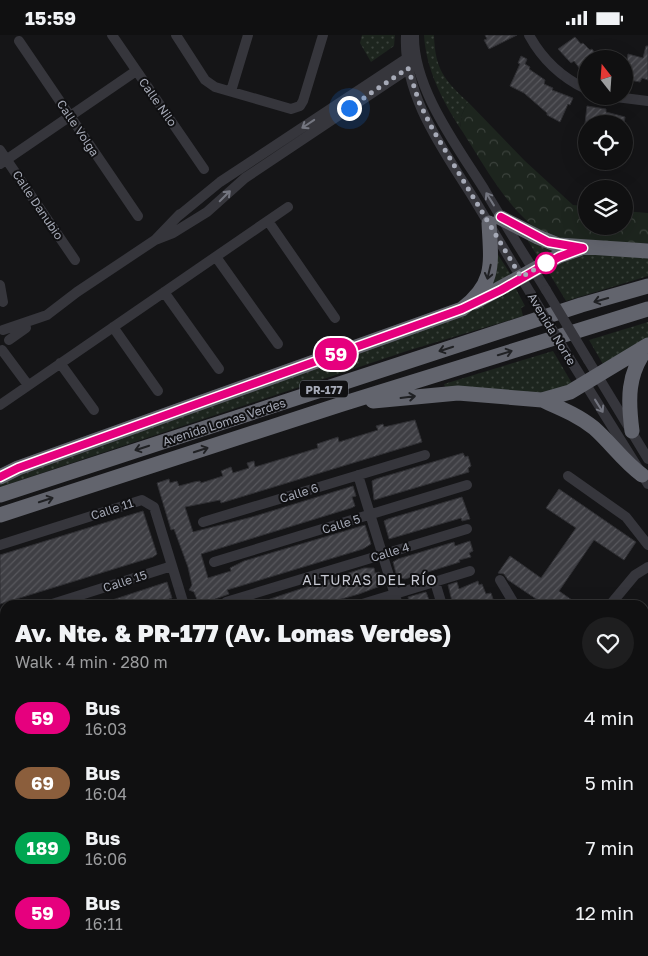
<!DOCTYPE html>
<meta charset="utf-8">
<style>
body{margin:0;font-family:"Golos Text",sans-serif;background:#1e1e1f;color:#f1f3f6;height:100vh;display:flex;flex-direction:column;font-size:19px;white-space:nowrap}
*{box-sizing:border-box;margin:0}
p{font-size:16px;color:#9c9d9f}
.icon{flex:none;width:28px;height:28px;fill:none;stroke:currentColor;stroke-width:2;stroke-linecap:round;stroke-linejoin:round}
.map{position:relative;flex:1;overflow:hidden}
.side{position:absolute;left:0px;top:565px;width:649px;height:356px;display:flex;flex-direction:column;background:#101011;border-radius:15px 15px 0 0;box-shadow:0 5px 20px #0002,0 0 0 1px #303031}
.side>*{flex:none}
.badge{padding:0 10px;border-radius:16px;font-size:18px;line-height:32px}
.needle{width:32px;rotate:343deg}
.fabs{position:absolute;left:578px;top:15px;display:grid;gap:10px}
.fabs a{display:grid;place-items:center;width:55px;height:55px;border-radius:50%;background:#101011;box-shadow:0 5px 20px #0002,0 0 0 1px #303031;font-size:25px}
.you{position:absolute;width:25px;height:25px;margin:-12px;border:4px solid #fff;border-radius:50%;background:#1a73e8;box-shadow:0 0 0 8px #1a73e833}
.map>.badge{position:absolute;translate:-50% -50%;box-shadow:0 0 0 2px #fff}
.round{display:grid;place-items:center;flex:none;width:52px;height:52px;border-radius:26px;background:#1e1e1f}
.overview{display:flex;align-items:center;justify-content:space-between;height:85px;padding:0 15px}
h1{font-size:24px;font-weight:800;line-height:38px}
ul{padding:0;list-style:none}
li{display:flex;align-items:center;gap:15px;height:65px;padding:0 15px}
li div{flex:1}
li b{display:block;font-size:19px}
li em{font-style:normal}
li .badge{min-width:55px;font-weight:700;text-align:center}
.status{display:flex;justify-content:space-between;align-items:center;height:35px;padding:0 25px;background:#101011;direction:ltr}
.status svg{height:14px;fill:currentColor}
.map>svg:first-child{display:block}
.built{fill:#212124}
.grass{fill:url(#grass-dots)}
.forest{fill:url(#forest-crowns)}
.pitch{fill:#1d251e}
.building{fill:url(#building-hatch);stroke:#2f2f33}
.lines{fill:none;stroke-linecap:round;stroke-linejoin:round}
.minor{stroke:#36363c;stroke-width:10}
.highway{stroke:#62646d;stroke-width:15}
.minor-bridge{stroke:#36363c;stroke-width:10}
.oneway{stroke:#747680}
.oneway2{stroke:#202124}
.line-casing{stroke:#fff;stroke-width:11}
.line{stroke:#e6007e;stroke-width:8}
.walk{stroke:#a6aab7;stroke-width:5;stroke-dasharray:0 9}
.stop-dot{fill:#fff;stroke:#e6007e;stroke-width:2.5}
.labels{text-anchor:middle;dominant-baseline:central;stroke-width:4;stroke-linejoin:round;paint-order:stroke}
.shield{fill:#101012;stroke:#797c86;stroke-width:1}
.shield-label{font-size:11px;font-weight:bold;fill:#a6aab7}
.street-label{font-size:12px;fill:#a6aab7;stroke:#101012}
.neighbourhood-label{font-size:14px;letter-spacing:1px;fill:#c7c9d3;stroke:#101012}
</style>
<div class="status"><b>15:59</b><svg viewBox="0 0 49 12"><path d="M0 12V9h3v3zM5 12V6h3v6zM10 12V3h3v9zM15 12V0h3v12zM26 1h20v11H26zM47 4h2v5h-2z"/></svg></div>
<div class="map">
<svg width="648" height="921" viewBox="0 0 648 921">
<defs>
<pattern id="grass-dots" width="8" height="8" patternUnits="userSpaceOnUse" patternTransform="scale(1.25)"><rect width="8" height="8" fill="#1d251e"/><path d="M2 2h.1M6 6h.1" fill="none" stroke="#3b423c" stroke-width="1.8" stroke-linecap="round"/></pattern>
<pattern id="forest-crowns" width="20" height="18" patternUnits="userSpaceOnUse" patternTransform="scale(1.25)"><rect width="20" height="18" fill="#1d251e"/><path d="M2 6a3 3 0 1 1 6 0M12 15a3 3 0 1 1 6 0" fill="none" stroke="#3b423c"/></pattern>
<pattern id="building-hatch" width="6" height="6" patternUnits="userSpaceOnUse" patternTransform="scale(1.25)"><rect width="6" height="6" fill="#3f3f44"/><path d="M-1 1l2-2M0 6l6-6M5 7l2-2" fill="none" stroke="#58585d"/></pattern>
</defs>
<rect width="100%" height="100%" fill="#151517"/>
<path class="built" d="M648 727V921H642L640 916H644V730Z"/>
<path class="grass" d="M362 0H395L394 11 371 27 360 8Z
M424 0H434C435 34 444 45 468 67L462 79 460 93C442 65 426 34 424 0Z
M525 201 563 215 541 227Z
M495 215 513 243 484 261Z
M584 219 648 221V241L566 266 546 233Z
M515 252 525 271 521 273 523 281 410 315 0 452V450L21 438 446 287 489 268Z
M648 287V303L604 331 589 305Z
M553 316 573 350 546 358 445 352 444 349Z
M0 805 5 808V865L0 868Z"/>
<path class="forest" d="M468 67 525 126 573 170 586 171V191H624V176L648 178V208C617 208 582 209 553 201 516 192 481 124 460 93L462 79Z"/>
<path class="pitch" d="M5 895V916H31L33 921H0V897Z"/>
<path class="building" d="M485 0H517L489 14 484 5 487 4Z
M575 2 581 9 583 8 590 15 592 14 599 24H586V37L582 32 580 34 574 26 571 28 558 14Z
M646 11H648V45L642 43 640 47 624 44 628 19 643 23Z
M521 21 527 24 525 29 530 32 529 34 545 45 544 49 553 53 552 55 573 63 570 70 568 69 560 87 547 80V78L524 58 510 51 520 29 518 28Z
M587 71 606 74V77L625 82 624 89H585Z
M415 385 422 407 221 468 220 465 185 472 193 497 252 482 353 451 356 461 352 462 355 471 351 473 201 519 208 543 231 536 230 533 244 526 365 490 371 509 363 514 227 555 229 559 215 564 217 570H199L194 557 189 555 192 550 188 532 174 494 171 495 157 448 169 444 170 448 177 446 179 451 194 447 200 446 201 448 223 441 221 436 231 432 233 438 249 433 247 428 254 426 255 432 318 413 317 409 338 402 339 407 378 395 376 391 383 389 384 392Z
M463 418 465 422 468 421 471 431 468 433 469 437 374 465 372 446 376 444Z
M559 454 636 507 624 525 594 505 559 556 579 570H545L508 545 504 539 498 538 510 521 541 543 576 493 546 473Z
M462 462 470 484 462 486 461 483 389 504 384 486 388 484Z
M143 476 157 519 153 522 0 569V520Z
M470 506 473 516 469 518 471 522 459 525 460 527 405 544 397 542 393 527 398 524 454 507 455 511Z
M364 533H374L375 538 379 537 383 550 359 559 320 570H252Z
M478 546 479 550 482 549 486 559 491 558 495 570H453L448 550 457 547 459 554Z
M167 547 172 563 169 564 171 570H144L143 566 130 570H97Z
M426 557 431 570H410L408 562Z"/>
<g class="lines">
<path class="minor" d="M112 0 204 134
M176 0 205 45 215 52 291 74 300 71 303 66 323 0
M406 0C403 61 443 114 474 164 493 196 512 227 531 259
M414 0C413 53 457 111 484 154 504 188 525 221 546 255
M529 0C542 24 561 42 586 54
M19 6 138 181
M231 56 248 0
M608 61 648 66
M0 115 75 225
M0 129 136 36
M176 183 220 147 415 18
M268 186 335 283
M155 205 173 198 207 177 245 143 417 28
M216 222 278 309
M0 250 3 267
M164 257 219 334
M113 292 158 356
M3 295 47 280 77 257 155 205 180 179
M9 305 26 293
M2 315 28 350
M588 325 648 424
M60 328 94 375
M573 329 648 449
M0 370 288 172
M358 440 398 570
M568 441 626 482 648 510
M203 487 425 420
M0 510 142 465 154 472 184 570
M214 527 467 450
M500 545 515 570
M435 547 442 570
M226 567 467 494
M49 570 172 531
M359 570 470 536
M610 570 635 540 648 532
M0 585 5 584
M644 642 648 639
M0 656 5 655
M644 699 648 697
M644 716 648 713
M644 727 647 734V742
M0 734 5 751
M644 757 648 761
M0 789 5 786
M65 916 68 921
M139 916 142 921
M381 916 384 921
M497 916 500 921
M300 917 303 921
M216 921 225 916"/>
<path class="highway" d="M501 183 538 202 558 210 648 216
M475 267 559 221 579 214
M542 365C560 373 578 380 594 393 611 408 623 426 642 440
M373 366 458 358 542 365 570 357 648 310
M632 396C628 365 627 339 647 313
M0 442 18 433 462 274C496 248 491 228 489 188
M0 460 581 270 648 251
M0 480 342 369 648 274"/>
<path class="minor-bridge" d="M546 255 588 325
M531 259 573 329"/>
</g>
<defs><path id="oneway-shaft" d="M-6 0H5M1.5-3L5.5 0L1.5 3" fill="none" stroke-width="1.6" stroke-linecap="round" stroke-linejoin="round" transform="scale(1.25)"/></defs>
<g class="oneway">
<use href="#oneway-shaft" transform="translate(308 89) rotate(146)"/>
<use href="#oneway-shaft" transform="translate(225 161) rotate(-45)"/>
<use href="#oneway-shaft" transform="translate(490 164) rotate(-122)"/>
<use href="#oneway-shaft" transform="translate(599 371) rotate(58)"/>
</g>
<g class="oneway2">
<use href="#oneway-shaft" transform="translate(489 237) rotate(103)"/>
<use href="#oneway-shaft" transform="translate(601 265) rotate(164)"/>
<use href="#oneway-shaft" transform="translate(446 314) rotate(162)"/>
<use href="#oneway-shaft" transform="translate(505 318) rotate(-17)"/>
<use href="#oneway-shaft" transform="translate(408 362) rotate(-7)"/>
<use href="#oneway-shaft" transform="translate(142 413) rotate(162)"/>
<use href="#oneway-shaft" transform="translate(201 415) rotate(-18)"/>
<use href="#oneway-shaft" transform="translate(46 465) rotate(-18)"/>
</g>
<g class="lines">
<g class="line-casing">
<path id="line" d="M0 442 18 433 462 274 501 255 559 222 583 213 548 207 501 182"/>
</g>
<use href="#line" class="line"/>
<path class="walk" d="M349 73 408 33 419 67 433 95 521 242 546 228"/>
</g>
<circle class="stop-dot" cx="546" cy="228" r="10"/>
<g class="labels">
<rect class="shield" x="300" y="345.5" width="48" height="17" rx="4"/>
<g class="shield-label">
<text x="324" y="354">PR-177</text>
</g>
<g class="street-label">
<text transform="translate(158 67) rotate(55)">Calle Nilo</text>
<text transform="translate(78 93) rotate(56)">Calle Volga</text>
<text transform="translate(38 170) rotate(56)">Calle Danubio</text>
<text transform="translate(552 294) rotate(59)">Avenida Norte</text>
<text transform="translate(224 387) rotate(-18)">Avenida Lomas Verdes</text>
<text transform="translate(299 458) rotate(-17)">Calle 6</text>
<text transform="translate(112 474) rotate(-18)">Calle 11</text>
<text transform="translate(341 489) rotate(-17)">Calle 5</text>
<text transform="translate(390 517) rotate(-17)">Calle 4</text>
<text transform="translate(125 546) rotate(-18)">Calle 15</text>
</g>
<g class="neighbourhood-label">
<text x="370" y="544">ALTURAS DEL RÍO</text>
</g>
</g>
</svg>
<div class="fabs">
<a><svg class="needle" viewBox="-14 -14 28 28"><path d="M0-13l5 13h-10z" fill="#e53935"/><path d="M0 13l5-13h-10z" fill="#9c9d9f"/></svg></a>
<a><svg class="icon" aria-label="locate" viewBox="0 0 24 24"><circle cx="12" cy="12" r="6"/><path d="M12 2v4M12 18v4M2 12h4M18 12h4"/></svg></a>
<a><svg class="icon" aria-label="layers" viewBox="0 0 24 24"><path d="M12 4l9 5-9 5-9-5zM3 14l9 5 9-5"/></svg></a>
</div>
<div class="you" style="left:349px;top:73px"></div>
<b class="badge" style="left:336px;top:319px;background:#e6007e;color:#fff">59</b>
<section class="side">
<div class="overview"><div><h1>Av. Nte. &amp; PR-177 (Av. Lomas Verdes)</h1><p>Walk · 4 min · 280 m</p></div><a class="round"><svg class="icon" aria-label="heart" viewBox="0 0 24 24"><path d="M12 20l-8-8c-3-5 5-10 8-4 3-6 11-1 8 4z"/></svg></a></div>
<ul>
<li><span class="badge" style="background:#e6007e;color:#fff">59</span><div><b>Bus</b><p>16:03</p></div><em>4 min</em></li>
<li><span class="badge" style="background:#8b5e3c;color:#fff">69</span><div><b>Bus</b><p>16:04</p></div><em>5 min</em></li>
<li><span class="badge" style="background:#00a651;color:#fff">189</span><div><b>Bus</b><p>16:06</p></div><em>7 min</em></li>
<li><span class="badge" style="background:#e6007e;color:#fff">59</span><div><b>Bus</b><p>16:11</p></div><em>12 min</em></li>
</ul>
</section>
</div>
